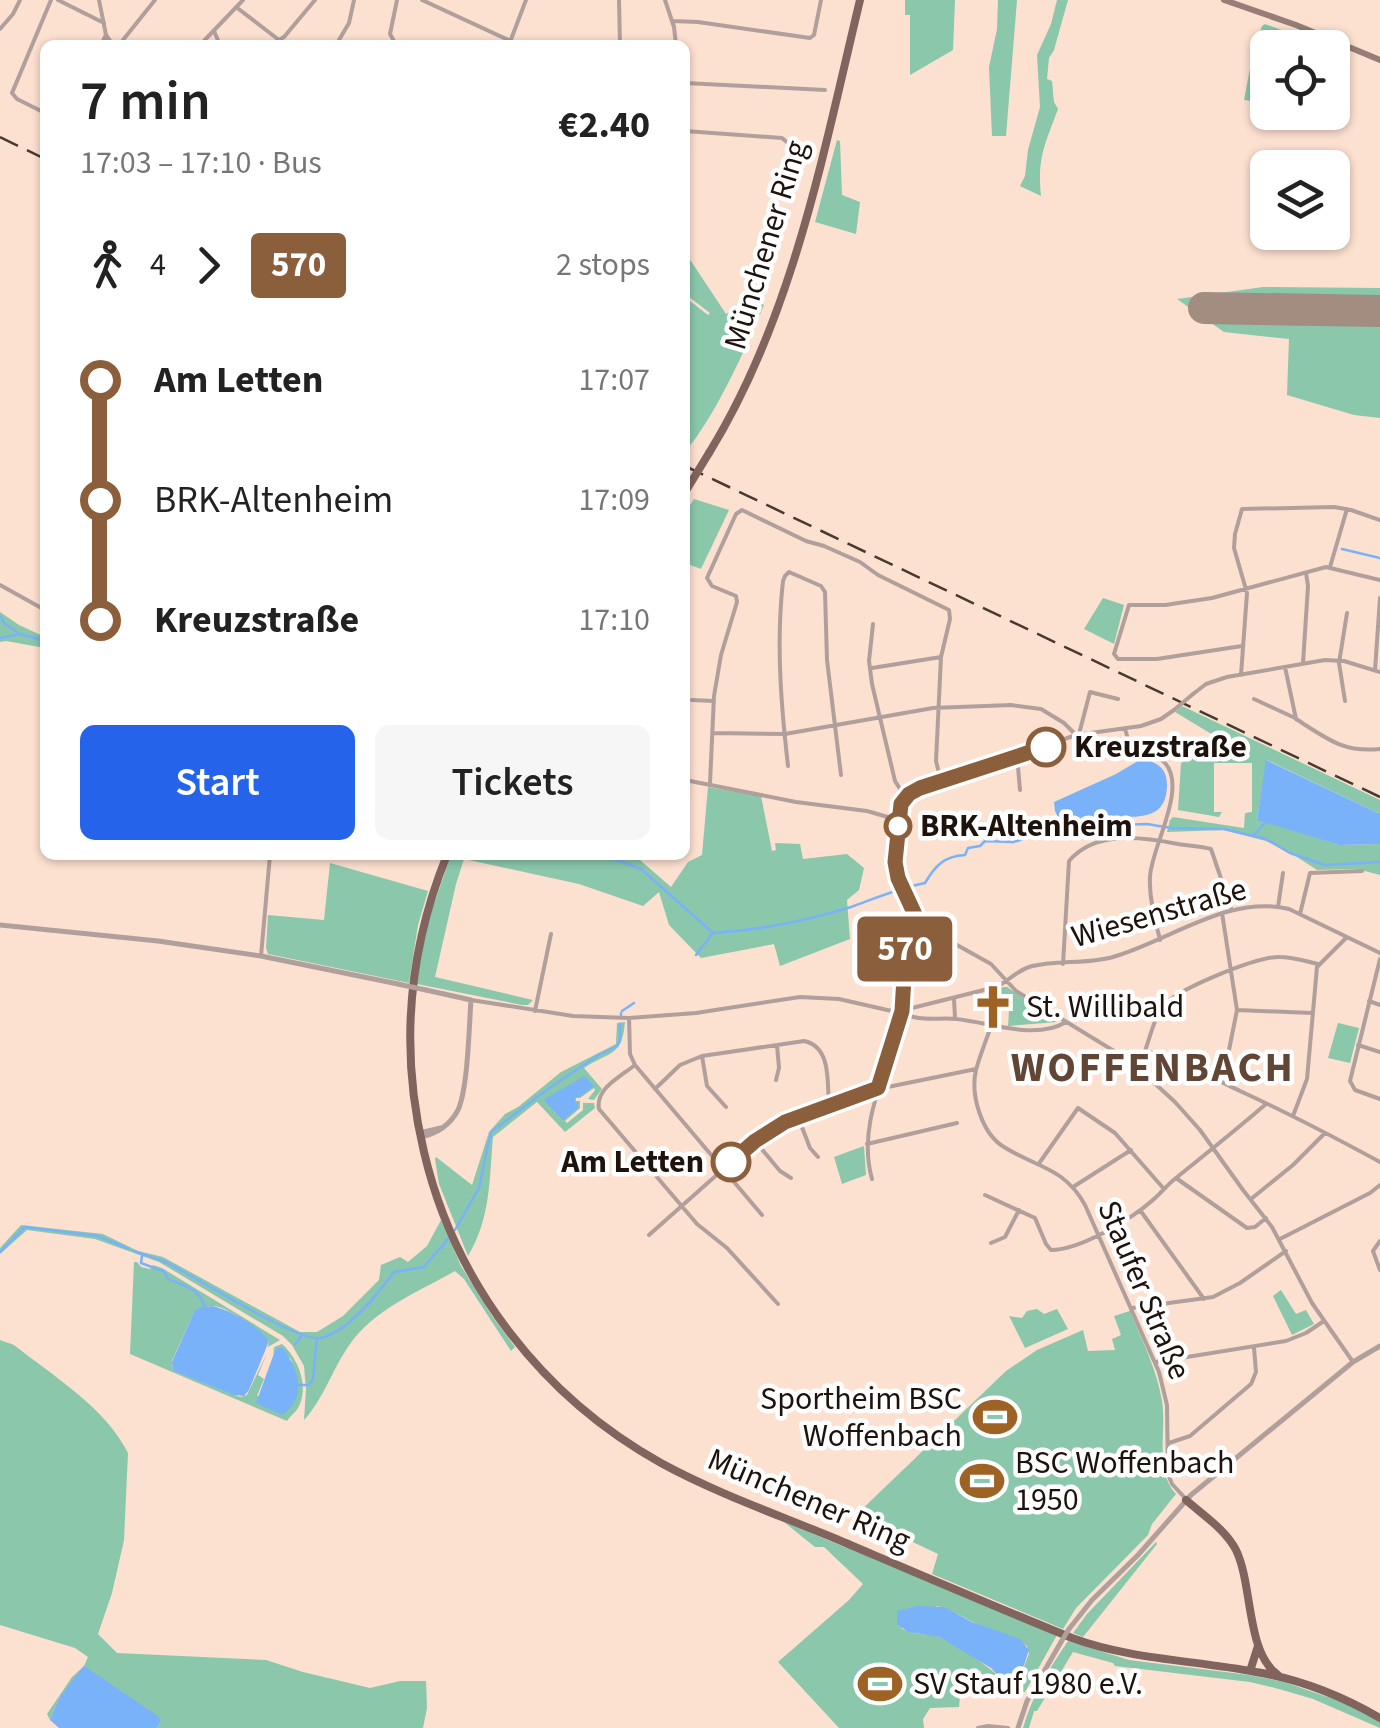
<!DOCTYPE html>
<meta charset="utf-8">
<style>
body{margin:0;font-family:"Source Sans 3",sans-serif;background:#f6f6f6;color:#222;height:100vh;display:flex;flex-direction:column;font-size:38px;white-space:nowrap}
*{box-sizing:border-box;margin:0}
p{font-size:32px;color:#767676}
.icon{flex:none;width:55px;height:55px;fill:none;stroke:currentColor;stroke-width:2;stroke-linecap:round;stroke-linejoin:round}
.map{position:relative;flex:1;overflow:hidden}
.drawer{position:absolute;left:40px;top:40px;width:650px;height:820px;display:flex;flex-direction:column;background:#fff;border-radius:15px;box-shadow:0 2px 8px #0004}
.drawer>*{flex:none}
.badge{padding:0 20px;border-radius:8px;font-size:35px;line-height:65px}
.tools{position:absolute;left:1250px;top:30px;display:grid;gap:20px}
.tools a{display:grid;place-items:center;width:100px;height:100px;border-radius:15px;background:#fff;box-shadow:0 2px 8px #0004;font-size:50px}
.map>.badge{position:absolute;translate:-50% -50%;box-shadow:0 0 0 5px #fff}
.legs{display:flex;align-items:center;gap:15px;height:110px;padding:0 40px;font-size:32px}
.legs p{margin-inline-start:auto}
.headline{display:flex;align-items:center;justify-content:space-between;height:170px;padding:0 40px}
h1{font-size:55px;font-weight:600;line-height:75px}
.cta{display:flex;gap:20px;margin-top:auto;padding:20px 40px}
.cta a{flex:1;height:115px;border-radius:15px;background:#2563eb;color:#fff;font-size:40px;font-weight:600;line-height:115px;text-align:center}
.cta a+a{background:#f6f6f6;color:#222}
ul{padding:0 40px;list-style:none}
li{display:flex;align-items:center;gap:35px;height:120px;font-size:38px}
li i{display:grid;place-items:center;width:15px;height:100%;margin:0 12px;background:currentColor}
li i::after{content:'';width:25px;height:25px;margin:-12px;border:8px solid;border-radius:50%;background:#fff}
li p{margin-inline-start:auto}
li:first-child i{background:linear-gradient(#0000 50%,currentColor 0)}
li:last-child i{background:linear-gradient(currentColor 50%,#0000 0)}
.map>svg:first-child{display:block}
.green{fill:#8ac7ab;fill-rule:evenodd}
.water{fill:#79b2f9}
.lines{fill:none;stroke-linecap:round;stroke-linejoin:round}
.stream{stroke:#79b2f9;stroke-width:2.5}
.runway{stroke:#a28d80;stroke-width:32}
.minor{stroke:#b19f9c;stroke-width:4}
.tertiary{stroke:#b19f9c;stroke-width:5}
.secondary{stroke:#967d78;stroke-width:6}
.primary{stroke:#82645e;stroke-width:8}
.rail{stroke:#483a31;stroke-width:2.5;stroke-dasharray:20 10;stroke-linecap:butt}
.minor-bridge{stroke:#b19f9c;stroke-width:4}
.tertiary-bridge{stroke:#b19f9c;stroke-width:5}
.primary-bridge{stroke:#82645e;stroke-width:8}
.line-1-casing{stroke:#fff;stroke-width:22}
.line-1{stroke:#8b5e3c;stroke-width:15}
.stop-1-dot{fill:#fff;stroke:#8b5e3c;stroke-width:5}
.labels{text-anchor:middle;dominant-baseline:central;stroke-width:9;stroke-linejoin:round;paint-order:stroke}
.street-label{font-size:32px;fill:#1e130c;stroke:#fff}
.stop-label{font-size:32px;font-weight:bold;fill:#1e130c;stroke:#fff;text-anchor:start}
.poi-label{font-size:32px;fill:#1e130c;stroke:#fff;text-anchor:start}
.district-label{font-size:42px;font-weight:bold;letter-spacing:2.5px;fill:#624635;stroke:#fff}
</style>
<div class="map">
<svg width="1380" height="1728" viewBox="0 0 1380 1728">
<rect width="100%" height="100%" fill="#fce0d0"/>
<path class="green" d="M905 0H955L953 50 910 75V15H905Z
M998 0H1017L1006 136H992L989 67 997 29Z
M1057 0H1068L1054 50 1049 58 1047 79 1052 81 1054 102 1058 109C1045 144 1037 158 1041 196L1020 186 1025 176 1028 150 1040 107 1037 55 1051 24Z
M1265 24 1301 37 1303 40 1299 41 1267 32 1258 58 1261 60 1257 72H1254L1252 101 1244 100 1253 53 1262 26Z
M837 140 840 141 842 195 860 202 856 234 815 222Z
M685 252 726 314 753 300 764 305C746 348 715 417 685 452V297L708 315 710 313 685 294Z
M1263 287 1380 288V307L1195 305 1206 312 1380 314V418L1354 415 1287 395 1289 339 1224 332 1177 299Z
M694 499 729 510 701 569 685 563V513Z
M1103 598 1124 605 1114 644 1084 629Z
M0 612 19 625 45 637V648L6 641 0 642Z
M1182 706 1380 800V814L1267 760 1257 819 1339 845 1380 844V875L1357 869 1317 870 1288 851 1266 841 1224 830 1167 832 1170 820 1173 817 1244 828 1245 813 1252 812V763H1214V812H1222L1219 817 1178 810 1181 763 1223 741 1175 712Z
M708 787 761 796 772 851 776 850 775 843 800 844 803 859 847 854 864 868 859 890 847 900 850 939 780 966 774 944 701 958 669 925 659 892 643 906 579 884 464 859 456 884 435 977 533 1000 528 1005H522L417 984 425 930 451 855H624L640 860 671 887 688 862 702 855Z
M330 863 428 891 418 925 409 983 268 954 266 948 268 915 324 920Z
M1003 987H1007L1053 1017 1057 1022 1008 1026 1010 997 983 995Z
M625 1022C622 1057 610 1051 584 1068L602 1089 594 1100 588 1099 595 1090 594 1088 580 1098H576V1101H580V1108L565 1121 567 1123 583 1110V1103H594L595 1108 565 1132 537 1102 493 1137C489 1181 491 1217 468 1256L439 1184 435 1159 436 1157 472 1185 489 1132 505 1114 518 1107 561 1072 616 1044 617 1023Z
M1338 1023 1359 1028 1350 1063 1328 1058Z
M864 1146 866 1175 842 1184 834 1157Z
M441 1220 461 1266 492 1316 515 1347 511 1351 464 1279 455 1271C418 1292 372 1310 348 1347 332 1370 323 1400 304 1420L306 1389 304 1366 292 1345 283 1336 159 1262 95 1239 27 1230 0 1254V1248L21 1225 103 1234 138 1251 163 1257 300 1332H317L343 1316 379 1280 381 1265 400 1257 408 1262 427 1246Z
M134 1262H137L141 1267 150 1269 153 1265 162 1268 280 1340 268 1347 269 1341C257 1330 226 1304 211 1306 205 1307 200 1310 194 1312L172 1361 173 1371 240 1397 247 1395 267 1353 258 1375 264 1379 257 1396 298 1388 291 1359 276 1348 273 1355 274 1347 282 1344C298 1358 310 1387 298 1408 295 1413 290 1416 287 1421L130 1354Z
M1281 1290 1296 1314 1306 1310 1314 1324 1292 1335 1273 1296Z
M1037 1309 1044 1314 1057 1309 1068 1329 1025 1348 1009 1316 1022 1318 1027 1311Z
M1130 1311C1142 1340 1157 1370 1162 1401 1167 1430 1154 1471 1176 1494L1152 1524 1148 1535 1076 1608 1063 1629 932 1574 938 1554 856 1515 1006 1371 1037 1350 1083 1330 1088 1351 1115 1350 1112 1339 1121 1335 1114 1316Z
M0 1340 14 1345C53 1376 105 1407 128 1453L124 1540 112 1593 98 1634 117 1653 266 1660 303 1672 370 1688 400 1681H426L427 1708 423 1728H157L161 1721 74 1681 59 1698 50 1720 47 1714 72 1677 84 1666 88 1657 75 1648 0 1625Z
M784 1522 1057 1635 1025 1692 983 1686 981 1671 962 1674 959 1707 930 1708 923 1719 924 1728H839L778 1662 849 1600 863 1584 824 1547H815ZM937 1606C953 1610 967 1620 982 1626 998 1632 1013 1636 1027 1646L1029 1654 1021 1674 1001 1679C993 1669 952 1641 940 1637 926 1633 914 1636 901 1628Z
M1156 1542 1157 1544 1083 1637 1073 1633 1087 1614Z
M1068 1641 1129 1660 1249 1675 1284 1682 1342 1702 1380 1722V1728L1313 1699 1279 1689 1250 1682 1115 1666 1113 1663 1073 1652 1037 1711H1034L1029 1728H1023C1032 1696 1049 1669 1068 1641Z"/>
<path class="water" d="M1143 758C1158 764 1167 767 1167 786 1166 825 1131 814 1104 819 1091 821 1077 828 1065 833L1055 811 1054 802 1116 774Z
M1266 760 1380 814V844L1339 845 1257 820Z
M584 1076 594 1086 579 1097H575V1102L578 1103V1108L563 1120 544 1100C558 1090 571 1085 584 1076Z
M212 1306C231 1310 258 1326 269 1341L249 1390 244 1396 234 1395 173 1371 172 1362 194 1312 199 1308Z
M276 1348H283C299 1371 308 1396 282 1415L256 1403Z
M918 1606 944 1607 972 1622 1020 1639 1029 1650 1021 1674 1011 1681 1001 1679 991 1668 948 1642 940 1637 908 1632 897 1624V1611Z
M84 1666 158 1716 161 1721 157 1728H59L50 1720 59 1698Z"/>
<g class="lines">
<path class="stream" d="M1342 549 1380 558
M0 616 5 624 17 632
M0 638 20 634 45 641
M1254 835 1266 822
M603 855 641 869 713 933
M713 933C760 930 806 921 851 907 876 898 899 888 925 883 935 866 944 856 965 855L968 848 980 846 985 841 1013 842 1043 834 1054 836 1115 825 1147 824 1171 828 1224 829 1266 839 1290 853 1325 865 1380 862
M696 955 712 934
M622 1011 634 1003
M621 1015V1013
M455 1230 479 1188 491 1132 548 1089 597 1056 617 1046 620 1041V1024
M134 1251C143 1255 153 1257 163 1261 192 1274 297 1343 321 1338 349 1331 377 1295 394 1272L424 1267 448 1239
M0 1252 25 1227 98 1236 129 1249
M142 1256 141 1263 165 1272 167 1278C184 1287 200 1287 205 1308
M295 1345 302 1335
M299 1385H309L313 1379 317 1339"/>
<path class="runway" d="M1204 308 1380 311"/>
<path class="minor" d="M58 0 104 23
M99 0 106 35 113 45
M397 0 390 34 394 41 401 45
M422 0 519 45
M619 0 620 45
M665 0 674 27 676 45
M236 7 279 40 284 37 315 0
M673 21 698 22 810 38 814 35 821 0
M0 29 13 14 20 0
M214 31 220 45
M510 42 526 0
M101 45 106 35
M119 45 155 0
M200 45 243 0
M336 45 349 23 354 0
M685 83 825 90
M45 113 17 99 12 93 51 0
M685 131 782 138 789 144 788 158
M1330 567 1347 509
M0 585 45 610
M873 624 869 661 872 684 895 781 905 797
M1242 646 1157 659H1118L1114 654 1129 605H1165L1212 598 1326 567 1380 580
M1303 663 1308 586 1306 573
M1285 667 1296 719C1326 738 1343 753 1380 749
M872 668 941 657
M1375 670 1380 598
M1241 675 1247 593 1234 548 1235 534 1242 509 1334 507 1351 510 1380 520
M1193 694 1206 684 1227 677 1325 660 1344 661 1380 672
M1254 699 1295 718
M692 700 713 701
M1345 701 1339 663 1347 613
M1174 710 1161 719 1141 726 1076 735 909 793C898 805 899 818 897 832 897 843 895 855 896 866 898 885 910 912 923 926L991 964 1016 991 1114 1051 1138 1068 1175 1102 1200 1130 1243 1190 1272 1227 1312 1303 1353 1362
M1125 729 1130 745C1141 753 1156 753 1165 763 1188 788 1151 848 1150 877 1149 898 1155 920 1160 940
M713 733 785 734 933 708 1011 705 1041 709 1064 723 1076 735
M1079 734 1090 692 1118 699
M1017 756 1020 790
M788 766C781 705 776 643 783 581L785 576 789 572 821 586 825 592 827 660 841 775
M685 780 796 802 867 811 898 820
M710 783 714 696 721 655 737 602 736 596 712 586 707 578 736 514 742 510 806 541 824 546 860 562 878 575 949 610 950 619 941 657 936 761 941 781
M1278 907 1283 873
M1222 913 1237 1010 1227 1060
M1300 914 1310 873 1362 871
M261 956 270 855
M1380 959 1350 1081 1355 1090 1380 1099
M1063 964 1069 861C1095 830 1143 837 1178 844 1189 846 1200 846 1211 849L1231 908
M954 999 955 1018
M471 1000 573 1016 629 1018 696 1013 800 997 839 999 896 1012 996 987C1009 981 1015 972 1029 967 1056 959 1085 965 1113 957 1169 941 1229 894 1289 909L1380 953
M1369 1001 1380 1005
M1237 1010 1312 1013
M535 1011 551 934
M902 1011C915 1023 939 1017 956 1019 989 1022 1035 1041 1066 1022
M629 1018 630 1054 635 1065 762 1215
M991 1026C986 1041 980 1055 976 1070 970 1095 982 1134 1004 1147 1037 1168 1064 1167 1085 1205L1159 1372 1167 1405 1168 1474 1172 1484 1185 1498
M1358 1045 1380 1052
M1146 1051C1179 1061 1209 1076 1240 1091 1288 1113 1334 1137 1380 1162
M702 1056 707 1086 726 1107
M635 1065C620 1077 595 1089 599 1109L697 1224 727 1248 778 1304
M1138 1068C1148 1050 1152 1018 1165 1004 1181 988 1257 956 1280 957 1292 957 1305 961 1318 964
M776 1080 779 1068 777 1045
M655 1089 680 1065 702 1056 804 1041C832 1047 827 1083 829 1106
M1293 1116 1307 1079 1317 967 1347 937
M798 1117 810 1148 818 1157
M755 1141 780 1171 791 1178
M867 1144 957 1123
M1040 1162 1078 1108 1115 1133 1164 1189
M1176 1178 1247 1228 1255 1227 1266 1218
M872 1179C855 1118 894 1063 904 1005 909 973 899 951 916 921
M1073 1187 1131 1150
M985 1195 1035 1218 1046 1244 1051 1250C1080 1250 1132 1219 1154 1199 1162 1192 1168 1184 1176 1178 1207 1153 1237 1129 1266 1104
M1251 1199 1293 1165 1325 1133
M1140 1210 1204 1299
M649 1235 755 1141 785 1121 878 1089 976 1069
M1280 1239 1370 1193 1380 1185
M1380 1241 1373 1251 1380 1270
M991 1243 1005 1237 1019 1210
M1132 1308 1213 1297 1240 1283 1286 1251
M1156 1362 1286 1341 1306 1333 1324 1321
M1169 1443 1190 1436 1251 1384 1256 1372 1254 1348
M978 1728 988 1726 1008 1728"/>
<path class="tertiary" d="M0 925 158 941 261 956 398 984
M419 1133 441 1128
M420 1137C436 1134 450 1125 458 1110 468 1088 469 1027 471 1000L426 990
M1069 1629 1092 1600 1138 1555 1191 1495 1353 1362 1380 1346
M1018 1728 1027 1701 1061 1642"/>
<path class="secondary" d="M1224 0 1296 25 1380 60"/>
<path class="primary" d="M709 453C793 317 823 154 860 0
M447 855C408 951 400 1052 424 1152 455 1284 542 1397 661 1463 716 1493 776 1514 834 1538 914 1572 993 1606 1072 1638 1132 1660 1194 1660 1256 1672 1299 1679 1342 1696 1380 1718
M1186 1500C1203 1515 1226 1530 1236 1550 1253 1585 1246 1653 1278 1675
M1250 1671 1258 1646"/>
<path class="rail" d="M0 137 45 159
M685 466 1380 797"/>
<path class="minor-bridge" d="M1174 710 1193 694"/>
<path class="tertiary-bridge" d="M398 984 426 990
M1061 1642 1069 1629"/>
<path class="primary-bridge" d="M687 489 709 453"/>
</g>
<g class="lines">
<g class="line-1-casing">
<path id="line-1" d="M731 1162 755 1141 785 1122 878 1088 902 1011 906 943 917 919 898 878 895 862 901 804 909 794 920 788 1046 747"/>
</g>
<use href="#line-1" class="line-1"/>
</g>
<defs>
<g id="church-bare" transform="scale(3.45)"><path d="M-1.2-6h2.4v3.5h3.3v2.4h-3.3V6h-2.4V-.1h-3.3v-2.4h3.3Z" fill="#9e6224" stroke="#fff" stroke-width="2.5" paint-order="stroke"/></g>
<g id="stadium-bare" transform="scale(3.45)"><path d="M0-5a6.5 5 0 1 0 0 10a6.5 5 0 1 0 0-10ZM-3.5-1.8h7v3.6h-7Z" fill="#9e6224" stroke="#fff" stroke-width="2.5" paint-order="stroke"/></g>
</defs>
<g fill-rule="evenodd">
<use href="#church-bare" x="993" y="1007"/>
<use href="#stadium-bare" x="995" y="1417"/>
<use href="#stadium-bare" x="982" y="1481"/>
<use href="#stadium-bare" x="880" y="1684"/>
</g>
<g class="stop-1-dot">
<circle cx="1046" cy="747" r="18"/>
<circle cx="898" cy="826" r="12"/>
<circle cx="731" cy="1162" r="18"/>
</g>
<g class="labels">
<g class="street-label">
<text transform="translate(766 245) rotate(-73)">Münchener Ring</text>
<text transform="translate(1159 913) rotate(-16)">Wiesenstraße</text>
<text transform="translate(1144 1290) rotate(67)">Staufer Straße</text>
<text transform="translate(809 1500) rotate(23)">Münchener Ring</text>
</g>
<g class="stop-label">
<text x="1074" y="747">Kreuzstraße</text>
<text x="920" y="826">BRK-Altenheim</text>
<text x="704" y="1162" text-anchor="end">Am Letten</text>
</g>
<g class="poi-label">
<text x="1026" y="1007">St. Willibald</text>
<text x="962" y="1399" text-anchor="end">Sportheim BSC<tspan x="962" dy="37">Woffenbach</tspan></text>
<text x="1015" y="1463">BSC Woffenbach<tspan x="1015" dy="37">1950</tspan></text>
<text x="913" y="1684">SV Stauf 1980 e.V.</text>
</g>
<g class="district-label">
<text x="1153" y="1068">WOFFENBACH</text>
</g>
</g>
</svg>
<div class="tools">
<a><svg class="icon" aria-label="locate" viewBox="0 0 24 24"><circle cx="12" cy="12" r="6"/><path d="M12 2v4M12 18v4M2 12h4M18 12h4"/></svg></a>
<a><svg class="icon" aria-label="layers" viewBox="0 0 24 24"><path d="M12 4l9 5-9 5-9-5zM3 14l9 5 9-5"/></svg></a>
</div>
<b class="badge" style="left:905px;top:949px;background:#8b5e3c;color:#fff">570</b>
<section class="drawer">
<div class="headline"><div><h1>7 min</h1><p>17:03 – 17:10 · Bus</p></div><b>€2.40</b></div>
<div class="legs"><svg class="icon" aria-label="walk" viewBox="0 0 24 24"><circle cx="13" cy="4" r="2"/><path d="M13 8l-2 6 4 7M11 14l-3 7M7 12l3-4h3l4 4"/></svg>4<svg class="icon" aria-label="forward" viewBox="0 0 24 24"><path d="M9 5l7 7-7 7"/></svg><b class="badge" style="background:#8b5e3c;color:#fff">570</b><p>2 stops</p></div>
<ul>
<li><i style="color:#8b5e3c"></i><b>Am Letten</b><p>17:07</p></li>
<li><i style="color:#8b5e3c"></i><span>BRK-Altenheim</span><p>17:09</p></li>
<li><i style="color:#8b5e3c"></i><b>Kreuzstraße</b><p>17:10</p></li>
</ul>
<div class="cta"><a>Start</a><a>Tickets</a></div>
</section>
</div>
